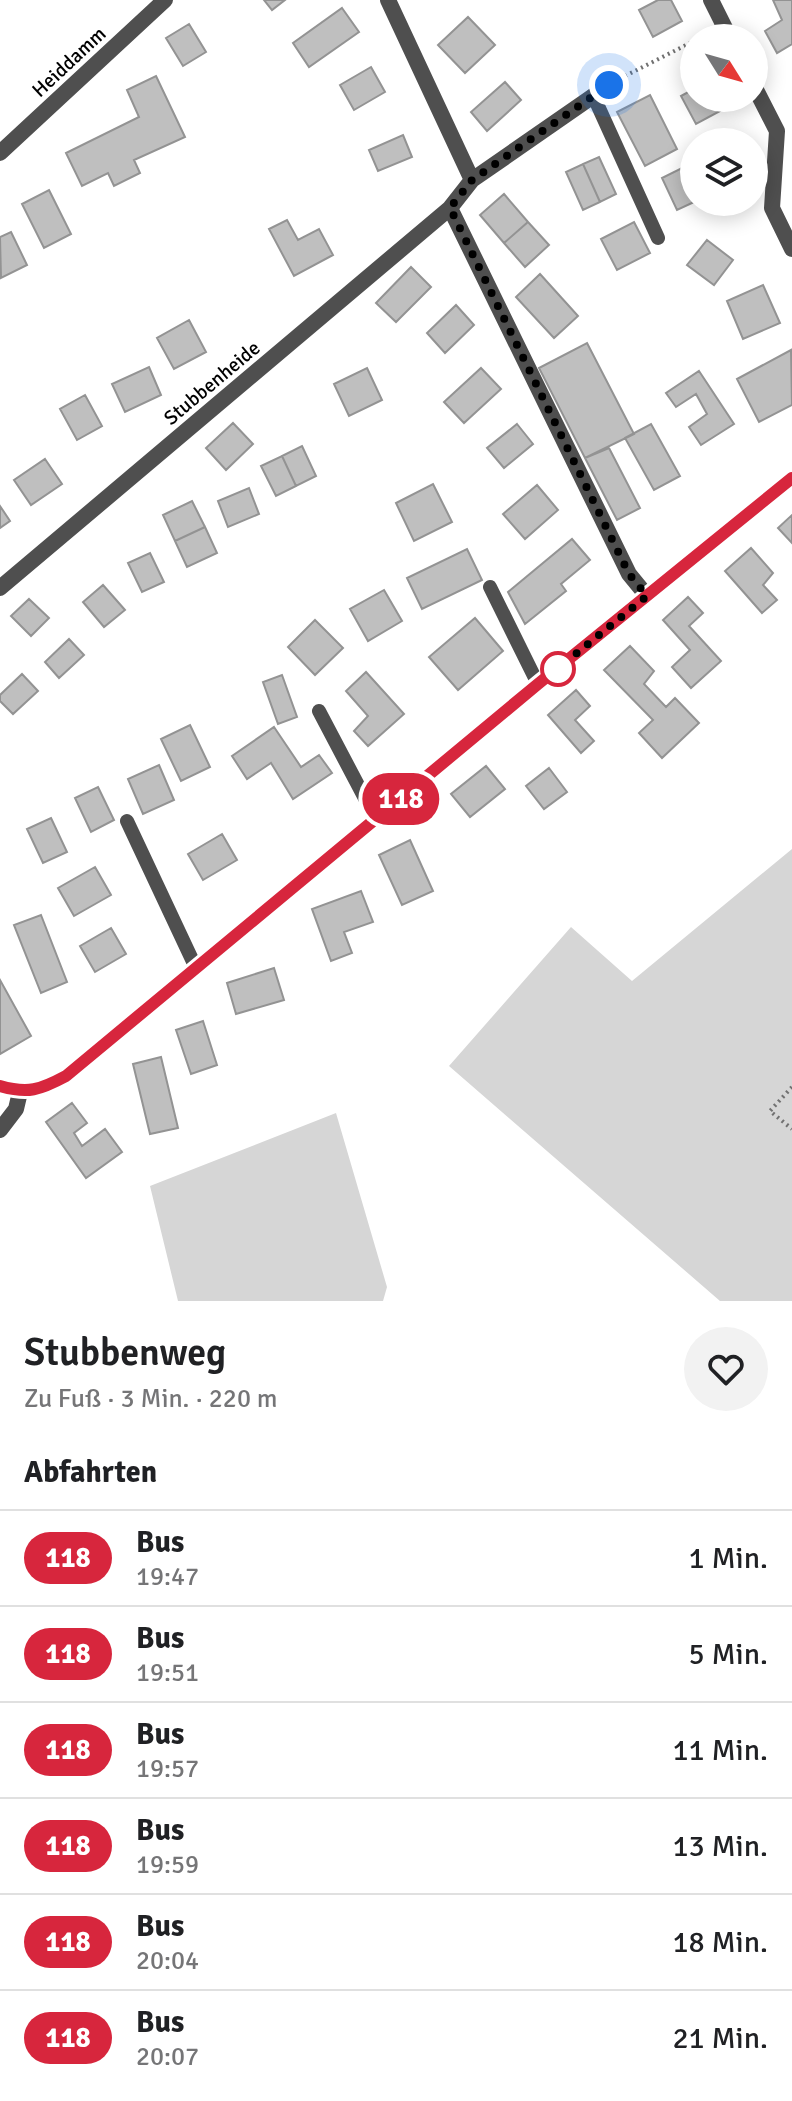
<!DOCTYPE html>
<html lang="de">
<meta charset="utf-8">
<style>
body{margin:0;font-family:Signika,sans-serif;background:#f2f2f2;color:#202124;height:100vh;display:flex;flex-direction:column;font-size:30px;white-space:nowrap}
*{box-sizing:border-box;margin:0}
p{font-size:26px;color:#757577}
.icon{flex:none;width:44px;height:44px;fill:none;stroke:currentColor;stroke-width:2;stroke-linecap:round;stroke-linejoin:round}
.map{position:relative;height:1301px;overflow:hidden}
.panel{display:flex;flex-direction:column;background:#fff;flex:1}
.panel>*{flex:none}
.badge{padding:0 16px;border-radius:26px;font-size:28px;line-height:52px}
.needle{width:52px;rotate:127deg}
.buttons{position:absolute;left:680px;top:24px;display:grid;gap:16px}
.buttons a{display:grid;place-items:center;width:88px;height:88px;border-radius:50%;background:#fff;box-shadow:0 4px 20px #0003;font-size:40px}
.you{position:absolute;width:40px;height:40px;margin:-20px;border:6px solid #fff;border-radius:50%;background:#1a73e8;box-shadow:0 0 0 12px #1a73e833}
.map>.badge{position:absolute;translate:-50% -50%;box-shadow:0 0 0 4px #fff}
h2{padding:0 24px;font-size:30px;line-height:72px}
.round{display:grid;place-items:center;flex:none;width:84px;height:84px;border-radius:42px;background:#f2f2f2}
.overview{display:flex;align-items:center;justify-content:space-between;height:136px;padding:0 24px}
h1{font-size:38px;font-weight:600;line-height:60px}
ul{padding:0;list-style:none}
li{display:flex;align-items:center;gap:24px;height:96px;padding:0 24px;border-top:2px solid #e0e0e0}
li div{flex:1}
li b{display:block;font-size:30px}
li em{font-style:normal}
li .badge{min-width:88px;font-weight:700;text-align:center}
.map>svg:first-child{display:block}
.green{fill:#d6d6d6}
.building{fill:#bfbfbf;stroke:#939393;stroke-width:2}
.lines{fill:none;stroke-linecap:round;stroke-linejoin:round}
.path{stroke:#717171;stroke-width:4;stroke-dasharray:2 4;stroke-linecap:butt}
.lane{stroke:#4f4f4f;stroke-width:14}
.street{stroke:#4f4f4f;stroke-width:16}
.secondary{stroke:#1c1c1c;stroke-width:16}
.line-casing{stroke:#fff;stroke-width:18}
.line{stroke:#d7263d;stroke-width:12}
.walk{stroke:#000;stroke-width:8;stroke-dasharray:0 14.4}
.stop-dot{fill:#fff;stroke:#d7263d;stroke-width:4}
.labels{text-anchor:middle;dominant-baseline:central;stroke-width:6;stroke-linejoin:round;paint-order:stroke}
.street-label{font-size:20px;fill:#000;stroke:#fff}
</style>
<div class="map">
<svg width="792" height="1301" viewBox="0 0 792 1301">
<rect width="100%" height="100%" fill="#fff"/>
<path class="green" d="M792 849V1301H720L449 1066 571 927 632 981Z
M336 1113 387 1287 383 1301H178L150 1186Z"/>
<path class="building" d="M264 0H285L272 10Z
M658 0H671L682 21 653 37 639 10Z
M773 0H792V44L777 53 765 31 782 20Z
M342 8 359 32 309 67 293 43Z
M468 17 495 45 465 73 438 45Z
M189 24 206 52 183 66 166 38Z
M371 67 385 92 354 110 340 85Z
M156 76 185 137 134 160 140 173 114 186 108 173 82 186 66 153 139 117 127 90Z
M505 82 521 100 487 131 471 112Z
M694 89V98H714L720 111 696 124 681 96Z
M650 95 677 149 645 166 617 112Z
M403 135 412 157 378 171 369 150Z
M599 157 616 194 600 202 583 164Z
M694 162V202L677 210 662 178Z
M583 164 600 202 583 210 566 172Z
M49 190 71 234 44 248 22 204Z
M504 194 528 222 504 243 480 215Z
M287 220 298 240 319 229 333 255 294 276 269 229Z
M528 222 549 245 525 267 504 243Z
M634 222 650 253 617 270 601 239Z
M11 232 27 265 1 278 0 237Z
M707 240 733 260 714 285 687 265Z
M411 267 431 287 396 322 376 303Z
M540 274 578 316 554 338 516 297Z
M763 285 780 323 743 339 727 301Z
M456 305 474 325 445 353 427 333Z
M189 320 206 352 174 369 157 338Z
M587 343 634 434 585 458 539 368Z
M791 350 792 405 759 422 737 379Z
M149 367 161 395 125 412 112 384Z
M367 368 382 400 349 416 334 384Z
M481 368 501 389 464 423 444 402Z
M699 371 734 424 701 445 689 427 707 414 696 394 676 407 666 393Z
M85 395 102 426 77 440 60 409Z
M233 423 253 444 226 470 206 448Z
M517 424 533 444 504 468 487 448Z
M651 424 680 476 654 490 625 438Z
M302 446 316 476 296 486 282 456Z
M609 448 640 508 617 520 585 458Z
M282 456 296 486 276 496 261 466Z
M45 459 62 484 31 505 14 480Z
M433 484 452 522 414 541 396 503Z
M537 485 558 510 525 539 503 514Z
M249 488 259 514 228 527 218 501Z
M192 501 205 527 175 541 163 515Z
M0 506 10 521 0 528Z
M792 515V543L778 528Z
M205 527 217 553 187 567 175 541Z
M572 539 590 560 561 584 566 591 525 624 508 592Z
M751 548 773 573 763 585 777 600 762 613 725 571Z
M467 549 482 580 422 609 407 578Z
M150 553 164 582 142 592 128 563Z
M103 585 125 610 104 627 83 602Z
M384 590 402 621 368 641 350 609Z
M688 597 703 613 689 626 721 661 691 688 672 667 690 650 663 620Z
M29 599 49 618 31 636 11 616Z
M475 618 503 651 458 690 429 657Z
M315 620 343 648 315 675 288 647Z
M69 639 84 655 59 678 45 662Z
M630 646 654 671 644 684 666 707 675 698 699 723 662 758 639 733 653 720 604 670Z
M366 672 404 714 368 746 354 731 368 716 346 691Z
M22 674 38 691 13 714 0 701V695Z
M282 675 297 717 278 724 263 682Z
M576 690 590 706 575 720 594 741 581 753 548 715Z
M190 725 210 767 181 781 161 739Z
M274 727 301 767 319 755 332 773 293 799 271 763 247 779 232 756Z
M159 765 174 800 143 814 128 779Z
M486 766 505 789 470 817 451 794Z
M549 768 567 792 544 809 526 786Z
M98 787 114 820 91 832 75 798Z
M51 818 67 852 43 863 27 829Z
M222 834 237 860 203 880 188 854Z
M410 840 433 891 402 905 379 855Z
M95 867 111 895 74 916 58 888Z
M361 891 373 922 344 932 352 953 331 961 312 909Z
M41 915 67 982 41 993 14 925Z
M111 928 126 954 95 972 80 946Z
M274 968 284 1000 236 1014 227 983Z
M0 980 31 1036 0 1054Z
M203 1021 217 1065 191 1074 176 1030Z
M161 1057 178 1128 150 1134 133 1064Z
M72 1103 87 1123 74 1133 82 1146 105 1129 122 1152 86 1178 46 1122Z"/>
<g class="lines">
<path class="path" d="M625 76 694 41
M792 1087 770 1111 792 1129"/>
<path class="lane" d="M593 95 658 238
M490 587 538 684
M319 711 369 806 378 818
M127 821 196 968"/>
<path class="street" d="M388 0 472 180
M711 0 730 38
M609 85 472 180 450 208 629 574 647 596
M754 86 777 131 772 208 792 249
M0 153 165 0
M0 588 450 208
M0 1130 16 1109 20 1092"/>
<path class="secondary" d="M0 1086C28 1094 40 1090 66 1076L538 684 792 478"/>
</g>
<g class="lines">
<g class="line-casing">
<path id="line" d="M0 1086C28 1094 40 1090 66 1076L538 684 792 478"/>
</g>
<use href="#line" class="line"/>
<path class="walk" d="M558 669 556 670 647 596 629 574 450 208 472 180 609 85"/>
</g>
<circle class="stop-dot" cx="558" cy="669" r="16"/>
<g class="labels">
<g class="street-label">
<text transform="translate(69 62) rotate(-43)">Heiddamm</text>
<text transform="translate(212 383) rotate(-40)">Stubbenheide</text>
</g>
</g>
</svg>
<div class="buttons">
<a><svg class="needle" viewBox="-14 -14 28 28"><path d="M0-13l5 13h-10z" fill="#e53935"/><path d="M0 13l5-13h-10z" fill="#757577"/></svg></a>
<a><svg class="icon" aria-label="layers" viewBox="0 0 24 24"><path d="M12 4l9 5-9 5-9-5zM3 14l9 5 9-5"/></svg></a>
</div>
<div class="you" style="left:609px;top:85px"></div>
<b class="badge" style="left:401px;top:799px;background:#d7263d;color:#fff">118</b>
</div>
<section class="panel">
<div class="overview"><div><h1>Stubbenweg</h1><p>Zu Fuß · 3 Min. · 220 m</p></div><a class="round"><svg class="icon" aria-label="heart" viewBox="0 0 24 24"><path d="M12 20l-8-8c-3-5 5-10 8-4 3-6 11-1 8 4z"/></svg></a></div>
<h2>Abfahrten</h2>
<ul>
<li><span class="badge" style="background:#d7263d;color:#fff">118</span><div><b>Bus</b><p>19:47</p></div><em>1 Min.</em></li>
<li><span class="badge" style="background:#d7263d;color:#fff">118</span><div><b>Bus</b><p>19:51</p></div><em>5 Min.</em></li>
<li><span class="badge" style="background:#d7263d;color:#fff">118</span><div><b>Bus</b><p>19:57</p></div><em>11 Min.</em></li>
<li><span class="badge" style="background:#d7263d;color:#fff">118</span><div><b>Bus</b><p>19:59</p></div><em>13 Min.</em></li>
<li><span class="badge" style="background:#d7263d;color:#fff">118</span><div><b>Bus</b><p>20:04</p></div><em>18 Min.</em></li>
<li><span class="badge" style="background:#d7263d;color:#fff">118</span><div><b>Bus</b><p>20:07</p></div><em>21 Min.</em></li>
</ul>
</section>
